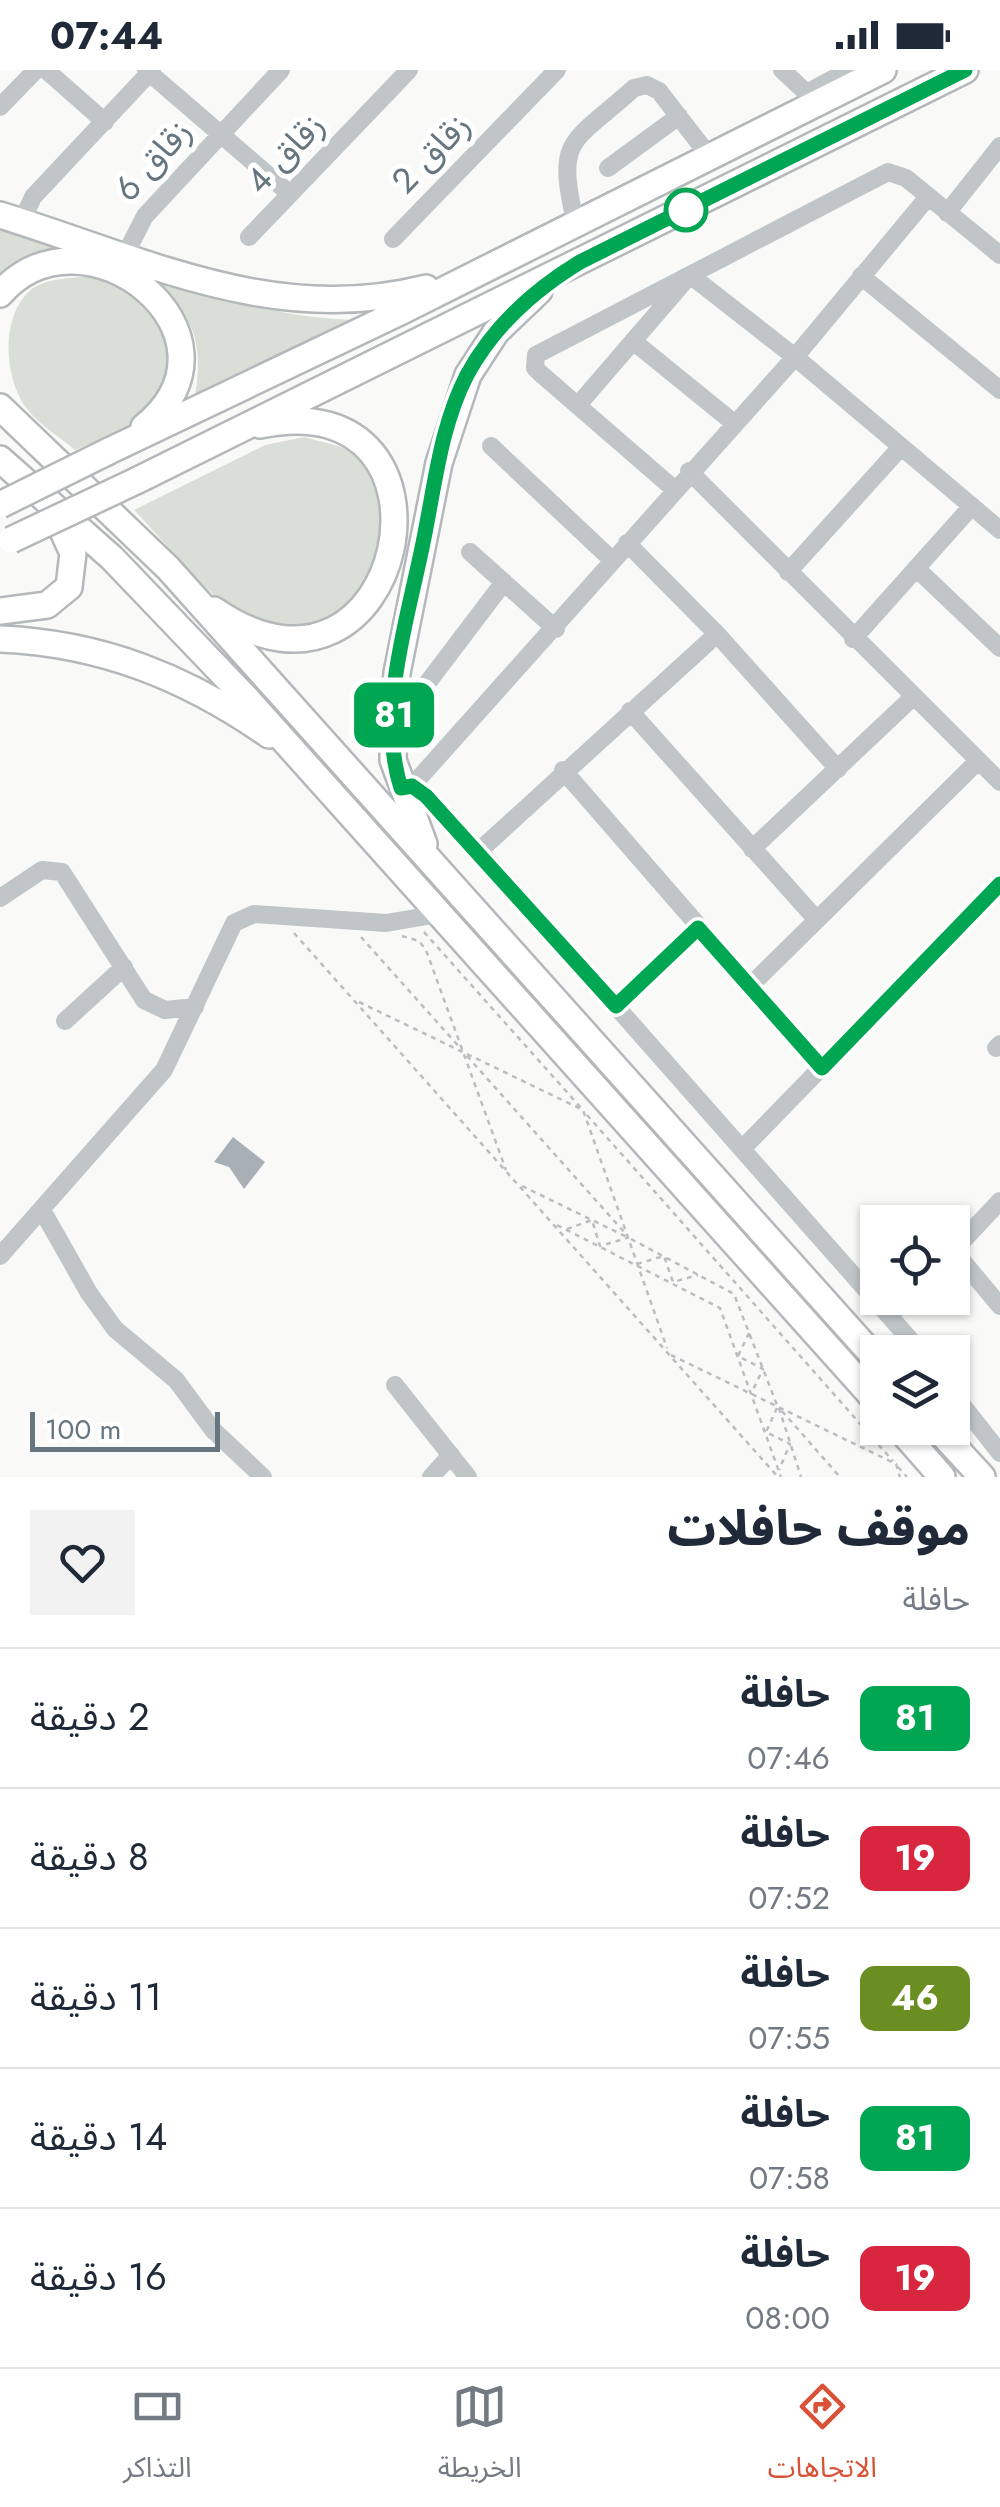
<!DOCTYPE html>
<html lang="ar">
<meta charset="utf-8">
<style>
body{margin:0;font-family:Jost,"Noto Sans Arabic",sans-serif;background:#f2f2f3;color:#1f2937;direction:rtl;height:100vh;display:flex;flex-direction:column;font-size:38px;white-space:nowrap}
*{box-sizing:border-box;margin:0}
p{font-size:32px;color:#747a83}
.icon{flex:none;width:55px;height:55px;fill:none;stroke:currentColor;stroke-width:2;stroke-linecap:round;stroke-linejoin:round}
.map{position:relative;height:1407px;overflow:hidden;direction:ltr}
.drawer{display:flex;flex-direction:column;background:#fff;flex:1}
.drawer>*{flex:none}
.badge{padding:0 20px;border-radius:15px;font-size:35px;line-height:65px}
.controls{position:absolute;left:860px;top:1135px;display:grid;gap:20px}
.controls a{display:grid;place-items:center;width:110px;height:110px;border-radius:0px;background:#fff;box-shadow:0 2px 8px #0004;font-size:50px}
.scale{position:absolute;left:30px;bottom:25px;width:190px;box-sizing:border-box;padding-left:10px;border:5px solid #667680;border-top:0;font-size:28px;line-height:35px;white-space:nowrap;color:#667680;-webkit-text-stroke:8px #fff;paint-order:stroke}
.map>.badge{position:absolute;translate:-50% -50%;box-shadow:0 0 0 5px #fff}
.round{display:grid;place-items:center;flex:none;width:105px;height:105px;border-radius:0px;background:#f2f2f3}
.overview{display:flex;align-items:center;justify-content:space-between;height:170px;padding:0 30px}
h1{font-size:48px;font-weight:800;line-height:75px}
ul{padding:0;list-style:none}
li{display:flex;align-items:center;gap:30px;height:140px;padding:0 30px;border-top:2px solid #e0e1e3}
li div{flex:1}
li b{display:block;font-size:38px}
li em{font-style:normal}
li .badge{min-width:110px;font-weight:700;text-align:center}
.status{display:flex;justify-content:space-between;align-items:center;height:70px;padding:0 50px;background:#fff;direction:ltr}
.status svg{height:28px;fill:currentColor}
.tabs{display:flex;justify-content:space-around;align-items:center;height:140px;border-top:2px solid #e0e1e3;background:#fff;font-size:28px;color:#747a83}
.tabs a{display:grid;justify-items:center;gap:5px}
.tabs .selected{color:#d95136}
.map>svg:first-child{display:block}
.green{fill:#d9ded6}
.building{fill:#a8b0b6}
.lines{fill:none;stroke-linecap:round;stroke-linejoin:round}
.highway-casing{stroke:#b4b8bb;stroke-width:30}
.path{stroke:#bbbec0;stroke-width:2.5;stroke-dasharray:5 5;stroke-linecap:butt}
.minor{stroke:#c0c5c8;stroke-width:18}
.highway{stroke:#fff;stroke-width:25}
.highway-bridge-casing{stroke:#b4b8bb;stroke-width:30;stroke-linecap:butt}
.highway-bridge{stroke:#fff;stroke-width:25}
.line-casing{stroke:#fff;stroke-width:22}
.line{stroke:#00a651;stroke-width:15}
.stop-dot{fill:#fff;stroke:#00a651;stroke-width:5}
.labels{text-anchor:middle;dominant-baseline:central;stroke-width:10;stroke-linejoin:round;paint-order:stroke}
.street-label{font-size:35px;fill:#667680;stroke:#fff}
</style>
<div class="status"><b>07:44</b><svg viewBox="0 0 49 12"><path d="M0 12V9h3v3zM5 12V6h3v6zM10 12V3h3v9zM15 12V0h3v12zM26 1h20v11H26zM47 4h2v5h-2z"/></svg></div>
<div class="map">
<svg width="1000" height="1407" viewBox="0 0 1000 1407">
<rect width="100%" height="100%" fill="#f9f9f7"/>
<path class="green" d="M0 157 78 183 0 222Z
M149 205C221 228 287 250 364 250L194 332C205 269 194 247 149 205Z
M87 207 110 211 160 240 176 307 134 356 75 380C60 367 39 355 27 339 3 308 0 243 33 218 50 208 68 208 87 207Z
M305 367C319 372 343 375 355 384 425 433 362 573 280 558 266 556 249 548 237 542 210 529 158 464 134 440L265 375Z"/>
<path class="building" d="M233 1067 265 1092 244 1119 229 1097 214 1092Z"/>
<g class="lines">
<g class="highway-casing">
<path id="highway" d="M0 145C143 189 274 257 426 218
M0 224C84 127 257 265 144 357
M0 337 168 498 878 1291
M109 381 400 242 883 0
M0 389 112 488 247 629 878 1333
M138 410 965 0
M214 540C405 672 479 309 260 355
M0 541 47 535 69 517 73 483 55 444
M0 569C100 573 186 607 269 665
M424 774 393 690 394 645 397 603 439 393 468 305 496 262 539 221
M899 1358 942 1407
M937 1358 982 1407"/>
</g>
<path class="path" d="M424 862 582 1039
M294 863 778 1407
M402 866 419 871 426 880 506 1100
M361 867 462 980
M359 932 583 1040 667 1278
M467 986 625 1163
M587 1045 893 1391
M522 1116 627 1167
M557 1155 720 1238 781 1407
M567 1159 592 1150 600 1176 627 1168
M631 1169 734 1224 777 1335
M637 1194 664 1186 673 1212 698 1205
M749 1263 738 1286 763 1299 751 1324
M671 1285 896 1394 900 1407
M777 1338 766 1362 790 1374 779 1400
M779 1338 801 1407
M782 1341 840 1407
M898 1397 907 1407"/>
<path class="minor" d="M46 0 105 52
M146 0 290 124
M782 0 813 29
M807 23 849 0
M0 37 36 0
M608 98 679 46
M947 143 1000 76
M22 151 33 127 152 0
M576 155C555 66 571 75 634 18L647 15 659 21 710 87
M249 167 409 0
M393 169 557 0
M125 185 145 146 281 0
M861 206 1000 320
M633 271 734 353
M578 335 690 205 795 287 1000 460
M491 376 612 490
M689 401 1000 712
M674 419 540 303 535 298 536 285 888 102 906 108 1000 185
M627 473 717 564 838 699
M470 482 556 559
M916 498 1000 578
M788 502 901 377
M853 569 972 436
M395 628H416L504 512
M630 641 817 850
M563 700 822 998
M412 716 795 287 928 127
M401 718 412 716 422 722 479 781 921 1282
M752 779 913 627
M479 781 717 564
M0 828 42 800 62 802 144 930 165 940 195 937
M749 917 978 691
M617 936 698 858
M65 951 124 897
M996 978 1000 974
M743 1078 1000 814
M42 1140 89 1223 115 1259 176 1310 213 1360 263 1407
M954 1181 1000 1236
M952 1182 1000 1131
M0 1186 164 1000 234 853 254 844 386 853 439 844
M891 1244 908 1228
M395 1315 468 1407
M952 1322 1000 1383
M431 1407 451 1385"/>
<use href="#highway" class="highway"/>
<g class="highway-bridge-casing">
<path id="highway-bridge" d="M0 435 109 381
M11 470 138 410"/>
</g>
<use href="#highway-bridge" class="highway-bridge"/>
</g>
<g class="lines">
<g class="line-casing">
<path id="line" d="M965 0 580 192C534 220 493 257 467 305 441 355 435 414 424 468 409 546 376 640 401 718L412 716 426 726 616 936 698 858 822 998 1000 814"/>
</g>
<use href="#line" class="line"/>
</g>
<circle class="stop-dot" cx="686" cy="140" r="20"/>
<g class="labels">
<g class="street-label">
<text transform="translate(285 83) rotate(-46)">زقاق 4</text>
<text transform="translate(431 83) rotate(-46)">زقاق 2</text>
<text transform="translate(153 90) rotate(-48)">زقاق 6</text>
</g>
</g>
</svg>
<div class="controls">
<a><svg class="icon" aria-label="locate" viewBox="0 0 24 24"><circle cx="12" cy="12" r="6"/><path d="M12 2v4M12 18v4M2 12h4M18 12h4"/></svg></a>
<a><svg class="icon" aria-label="layers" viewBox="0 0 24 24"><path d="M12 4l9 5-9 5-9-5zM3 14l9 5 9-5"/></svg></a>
</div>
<div class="scale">100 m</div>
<b class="badge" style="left:394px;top:645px;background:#00a651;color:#fff">81</b>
</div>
<section class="drawer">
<div class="overview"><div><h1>موقف حافلات</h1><p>حافلة</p></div><a class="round"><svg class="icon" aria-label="heart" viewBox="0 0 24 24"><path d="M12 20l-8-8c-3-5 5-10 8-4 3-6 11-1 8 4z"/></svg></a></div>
<ul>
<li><span class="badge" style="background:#00a651;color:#fff">81</span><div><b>حافلة</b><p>07:46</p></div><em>2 دقيقة</em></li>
<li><span class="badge" style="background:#d7263d;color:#fff">19</span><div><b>حافلة</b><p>07:52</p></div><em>8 دقيقة</em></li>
<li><span class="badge" style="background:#6b8e23;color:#fff">46</span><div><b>حافلة</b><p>07:55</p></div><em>11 دقيقة</em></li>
<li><span class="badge" style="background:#00a651;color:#fff">81</span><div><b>حافلة</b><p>07:58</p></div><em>14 دقيقة</em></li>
<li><span class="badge" style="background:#d7263d;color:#fff">19</span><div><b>حافلة</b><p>08:00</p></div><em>16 دقيقة</em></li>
</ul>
</section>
<nav class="tabs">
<a class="selected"><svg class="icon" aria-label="directions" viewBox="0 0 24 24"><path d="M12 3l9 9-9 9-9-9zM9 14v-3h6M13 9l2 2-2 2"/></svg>الاتجاهات</a>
<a><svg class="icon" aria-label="map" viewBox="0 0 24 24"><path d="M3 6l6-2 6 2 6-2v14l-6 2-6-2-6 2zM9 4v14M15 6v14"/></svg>الخريطة</a>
<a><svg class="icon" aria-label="tickets" viewBox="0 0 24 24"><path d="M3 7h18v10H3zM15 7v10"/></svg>التذاكر</a>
</nav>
